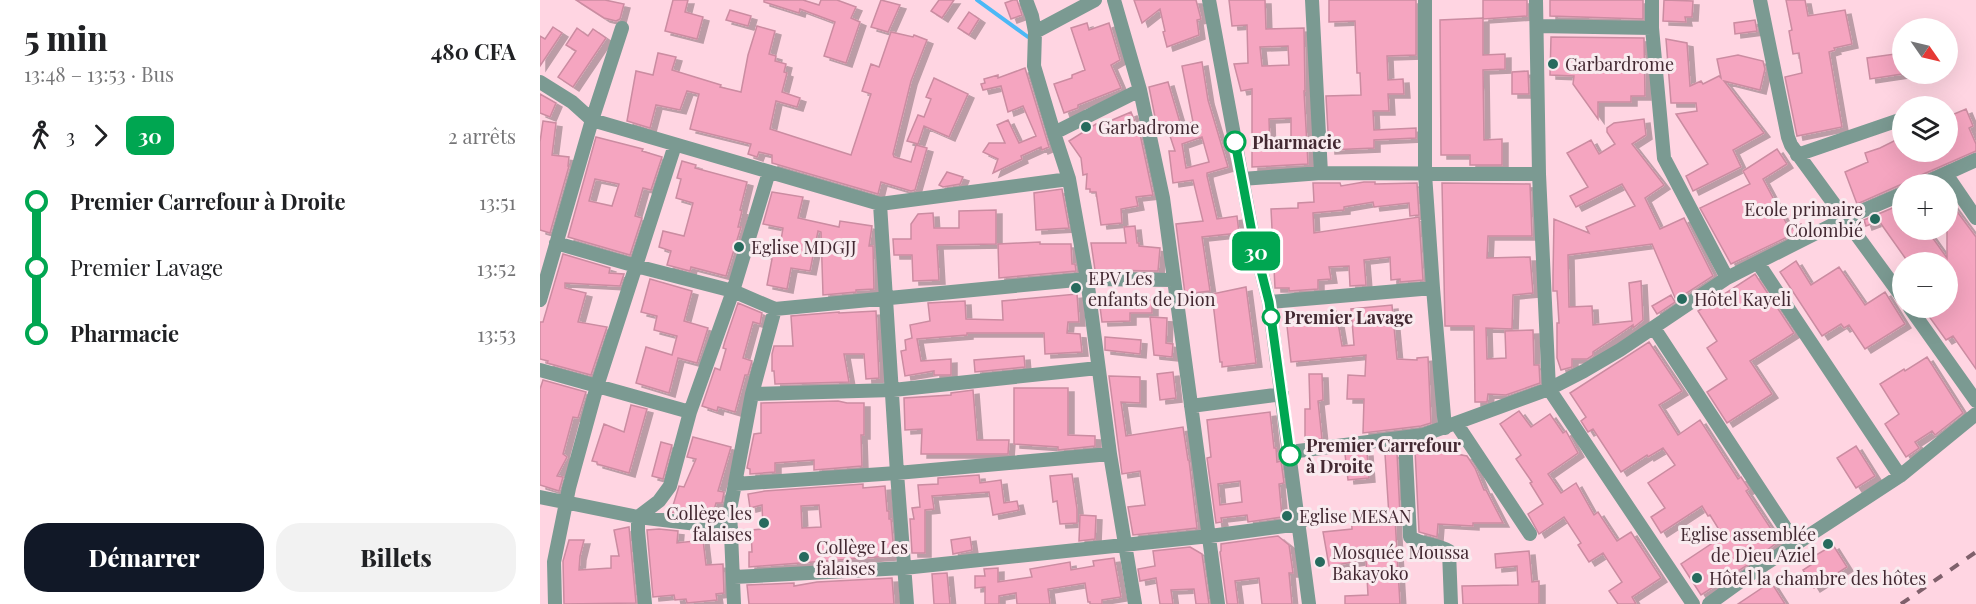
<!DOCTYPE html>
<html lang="fr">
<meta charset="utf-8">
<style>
body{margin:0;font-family:"Playfair Display",serif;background:#f2f2f2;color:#202124;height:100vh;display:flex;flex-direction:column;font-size:22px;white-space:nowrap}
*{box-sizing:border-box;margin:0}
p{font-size:20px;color:#757577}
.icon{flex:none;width:33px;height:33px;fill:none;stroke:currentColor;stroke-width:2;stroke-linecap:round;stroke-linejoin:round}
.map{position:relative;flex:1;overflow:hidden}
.sheet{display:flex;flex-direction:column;background:#fff;width:540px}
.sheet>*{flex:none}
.badge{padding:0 12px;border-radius:9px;font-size:21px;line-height:39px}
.needle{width:39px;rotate:124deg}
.tools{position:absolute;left:1352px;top:18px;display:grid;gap:12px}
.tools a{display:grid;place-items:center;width:66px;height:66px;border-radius:50%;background:#fff;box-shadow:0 6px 24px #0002;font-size:30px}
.map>.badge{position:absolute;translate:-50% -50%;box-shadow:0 0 0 3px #fff}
.legs{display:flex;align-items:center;gap:9px;height:66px;padding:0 24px;font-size:20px}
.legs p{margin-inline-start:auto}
.summary{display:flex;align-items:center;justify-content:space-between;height:102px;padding:0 24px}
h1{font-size:33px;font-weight:800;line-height:45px}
.action{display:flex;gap:12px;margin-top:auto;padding:12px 24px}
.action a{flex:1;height:69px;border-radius:24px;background:#111827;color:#fff;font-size:24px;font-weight:800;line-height:69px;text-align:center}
.action a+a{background:#f2f2f2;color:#202124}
ul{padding:0 24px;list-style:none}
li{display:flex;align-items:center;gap:21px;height:66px;font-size:22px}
li i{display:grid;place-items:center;width:9px;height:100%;margin:0 8px;background:currentColor}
li i::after{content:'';width:15px;height:15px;margin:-8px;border:4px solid;border-radius:50%;background:#fff}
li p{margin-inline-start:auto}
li:first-child i{background:linear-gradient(#0000 50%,currentColor 0)}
li:last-child i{background:linear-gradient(currentColor 50%,#0000 0)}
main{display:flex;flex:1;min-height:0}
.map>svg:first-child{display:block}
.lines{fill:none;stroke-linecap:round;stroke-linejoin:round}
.stream{stroke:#4cb8f6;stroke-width:4}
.building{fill:#f5a5c0;stroke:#cb8ca1;stroke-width:1.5;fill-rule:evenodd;filter:url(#shadow)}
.minor{stroke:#7b9a92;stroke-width:14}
.rail{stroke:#7f606b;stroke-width:4;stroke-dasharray:10 10;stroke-linecap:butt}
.line-1-casing{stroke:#fff;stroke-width:14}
.line-1{stroke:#00a651;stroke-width:9}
.poi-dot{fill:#276b5e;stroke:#f9ebef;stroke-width:2}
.stop-1-dot{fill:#fff;stroke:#00a651;stroke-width:3}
.labels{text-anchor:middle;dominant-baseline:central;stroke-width:6;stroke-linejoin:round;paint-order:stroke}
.poi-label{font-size:18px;fill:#432932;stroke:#f9ebef;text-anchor:start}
.stop-label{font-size:18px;font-weight:bold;fill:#432932;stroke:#f9ebef;text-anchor:start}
</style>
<main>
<section class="sheet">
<div class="summary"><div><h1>5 min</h1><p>13:48 – 13:53 · Bus</p></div><b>480 CFA</b></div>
<div class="legs"><svg class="icon" aria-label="walk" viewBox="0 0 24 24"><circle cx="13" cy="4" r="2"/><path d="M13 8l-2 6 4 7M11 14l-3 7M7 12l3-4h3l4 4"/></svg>3<svg class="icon" aria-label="forward" viewBox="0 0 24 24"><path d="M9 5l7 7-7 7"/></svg><b class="badge" style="background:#00a651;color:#fff">30</b><p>2 arrêts</p></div>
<ul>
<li><i style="color:#00a651"></i><b>Premier Carrefour à Droite</b><p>13:51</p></li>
<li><i style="color:#00a651"></i><span>Premier Lavage</span><p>13:52</p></li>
<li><i style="color:#00a651"></i><b>Pharmacie</b><p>13:53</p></li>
</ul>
<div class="action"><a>Démarrer</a><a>Billets</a></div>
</section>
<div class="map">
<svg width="1436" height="604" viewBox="0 0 1436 604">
<defs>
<filter id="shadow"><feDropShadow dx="6" dy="4" stdDeviation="0" flood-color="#0004"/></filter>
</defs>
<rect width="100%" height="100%" fill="#ffd5e2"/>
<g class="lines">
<path class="stream" d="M437 0 488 37"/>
</g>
<path class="building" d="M36 0H65L84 4 80 19 76 21 64 18Z
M133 0H148L145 12 163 17 157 39 125 31Z
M224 0H263L279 5 281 0H297L316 7 311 18 320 22 306 63 284 56 295 22 260 9 259 13 224 2Z
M341 0 360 5 348 32 331 27Z
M399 0H414L402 18 391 11Z
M473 0H477L482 15 471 19 465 3Z
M594 0H656L661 19 657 20 659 35 627 47 623 32 625 31 620 9 602 23Z
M689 0H725L726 29 764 28 765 91H764L768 164 712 167V89L701 91 694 64 708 63 707 25 692 26ZM748 46 749 65 722 66 720 47ZM751 118V150H730L729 119Z
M789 0H876V55L847 56 848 80 863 79 864 94H848L849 111H833L834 130 876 128V138L834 140V148L789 150 786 96 821 95 820 73H817L815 21 789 22Z
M943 0H987V16L943 19Z
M1010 0H1103V19L1010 16Z
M1124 0 1153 1 1152 17H1145L1146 22 1123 21Z
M1246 0H1265L1268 16 1305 10 1312 44 1294 48 1295 50 1289 52 1302 127 1257 136 1245 77 1262 73 1259 53 1253 54 1249 31 1252 30Z
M190 10 211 16 208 26 186 20Z
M429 12 439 19 429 35 418 28Z
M943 18V55L965 54V69L943 70 944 140 962 139V165H930V155H901L900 20Z
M1215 20 1217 31 1195 34 1194 23Z
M547 23 549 30 569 23 580 60 571 65 581 88 538 105V108L524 113 514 84 532 78V75L545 70 531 28Z
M217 26 235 31 229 54 236 56 235 61 246 64 244 72 247 73 242 92 260 98 257 107 236 101 230 129 311 155 331 94 322 91 331 64 339 67 351 32 373 37 374 35 387 40 371 81 353 154 354 157 371 162 376 145 387 148 375 190 371 191 341 182 338 194 232 163V155L219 152 217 157 208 154 211 144 150 129 159 94 147 91 140 110 116 105 110 128 87 121 96 71 113 75 118 53 136 57 132 70 181 85 180 87 201 92 208 55Z
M13 27 22 33 0 66V36L5 39Z
M37 28 48 36 53 29 66 38 33 87 18 77 36 51 26 45Z
M1011 37 1104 38 1105 96H1091V102H1058V119L1033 84 1034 76 1010 75Z
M1126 39 1147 43 1150 86 1161 81 1163 84 1179 76 1181 78 1177 59 1198 55 1223 61 1225 69 1220 90 1184 81 1224 133 1193 150 1201 167 1153 191 1146 176 1168 164 1136 114 1157 111 1156 103H1131Z
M1362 53V74L1330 79 1327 58Z
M662 62 668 100 688 167 667 173V176L677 219 697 216 699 233 662 237 670 291 645 294 636 224 663 221 653 180 633 183 629 151H635L626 124 620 128 616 122 609 87 628 82 641 126 653 122 642 66ZM662 137 669 162 646 168 642 144Z
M485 68 509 147 502 150 501 147 481 156 482 159 453 173 458 159 443 152 449 143H465L457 125 468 120 479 143 496 136 483 106 468 112 461 86 443 90 441 84 445 83 444 79 458 75V78Z
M988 71 989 94H972V72Z
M394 78 428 94 409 137 384 126 378 144 367 141 378 115 384 117 391 99 386 97Z
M0 94 16 103 10 117 0 113Z
M1426 109 1433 126 1429 128 1436 144V151L1379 176 1375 179 1374 184H1362L1317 204 1305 172 1328 162 1325 153 1340 148 1362 137V152H1407V117Z
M591 112 600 134 613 195 596 197 598 206 581 209 582 223 561 225 556 192H550V189H546L547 174 543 175 541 158 529 141 556 124 558 126Z
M1104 119 1106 135 1092 144 1124 185 1105 198 1120 229 1144 218 1173 276 1136 300 1112 244 1028 255 1029 307 1052 306 1053 325 1092 321 1089 283 1101 281 1103 320 1093 328V325L1053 352V355L1047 359H1032V367L1021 370 1017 358V323H1019L1017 291H1013V276L1014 219 1049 233 1046 227 1095 206 1082 184 1036 207 1030 196 1048 187 1027 153 1051 140 1059 154 1075 144 1067 132V128L1074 123Z
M3 121 16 123 12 155 29 157 28 166H29L10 233 0 230V142Z
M56 137 103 149 102 151 122 157 111 190 103 188 95 216 102 218 90 255 28 237ZM55 179 79 184 72 206 49 201Z
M1237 149 1247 164 1223 179 1250 230 1261 224 1264 229 1191 264 1160 208 1210 184 1203 171Z
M142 161 156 165 155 168 207 182 200 210 202 211 198 227H201L186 276 151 267 150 271 127 265 131 251 119 247 123 231 144 236 153 203 136 198 141 179 137 178Z
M407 172 423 177 420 184 403 187 399 185Z
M824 182H835V184L877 183 879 215 870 216 869 203 834 207 833 202 804 207V210L773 213 774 233 879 217 883 280 860 282V279L851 280 850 257 824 260 826 285 810 286 809 266 789 267 791 279 778 280V289L749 291V288H735L731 209 758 208V203L774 202 773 183H800L801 186Z
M902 183 990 184 992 236H948L947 258 990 257 993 293 973 295 972 329 946 328 947 359 966 358 965 331 993 330 994 365H999L1000 383 966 395 948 394 947 402H935L934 326H905Z
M522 189 529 228 496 230 494 193Z
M232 192 263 197 258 218 299 227 300 221 332 226 329 246H333L334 289 316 290V292L283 295 281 232 278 231 270 271 251 268 247 289 227 285 232 259 229 258 231 245 240 246 243 228 223 224Z
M1407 198 1436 237V369L1413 336 1406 340 1383 308H1407V262H1368L1339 221 1326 226 1324 220 1362 204V230H1387L1407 258Z
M456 210V244L397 245 399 280 373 281 372 255H354L353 239H371V224L378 214 393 213 394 228H419V211Z
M595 226 597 243H599V246L620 248 618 271 555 270 551 243H586L584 227Z
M500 242V244H531L532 264H535L536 271 459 278 458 244Z
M23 254 70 268 69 273 84 274 80 286 25 283V288L46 293 38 322 67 327 51 375 7 363 8 361 0 359V322H3Z
M1256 261 1271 285 1299 267 1325 305 1345 292 1365 324 1325 349 1309 325 1304 328 1301 324 1282 336 1240 272Z
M1215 274 1254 333 1210 361 1232 394 1187 423 1167 392 1187 379 1167 348 1177 341 1158 311Z
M110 279 152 291 144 321 168 328 157 363 138 358 129 393 96 383 106 347 132 355 137 336 114 330 117 316 101 312Z
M706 287 716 363 682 367V362H680L672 294Z
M537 294 539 322H528L527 333 540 334 542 352 505 354 504 333H427V335L377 339 381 361 411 359V375H394V371L365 376 361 351 366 350 365 340 372 338 370 325 390 321 388 303 425 301 426 319 463 320 462 301Z
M1131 295 1135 302 1117 314 1112 306Z
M559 299 612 300V313H590V321L562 322Z
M198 303 222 313 220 324 213 322 203 358 212 361 208 375H205L195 412 178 407 177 411 162 406 175 368 180 370 186 349 183 348 185 341Z
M852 305 857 359 877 360V358L888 357 891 423 881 426 823 433 824 399H807L808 375 825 376 826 355 751 362 746 317 796 311 802 346 814 345 811 309Z
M336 311 339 378 326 379 324 354H304L309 382 235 384 234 371H232V354L234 346H253L251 316 299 312V313Z
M610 317 627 318 626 343 633 344 632 357 614 355Z
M565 337 601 340 600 354 565 350Z
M1109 342 1142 391 1119 405 1138 435 1160 420 1198 479 1201 477 1209 489 1206 491 1239 541 1206 566 1161 595 1141 564 1183 536 1170 515 1168 516 1162 506 1121 533 1111 517 1125 508 1108 483 1135 465 1123 448 1108 457 1107 455 1081 472 1053 429 1048 432 1041 421 1046 417 1030 393Z
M484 356 485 367 435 372 434 360Z
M1387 357 1423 413 1395 435 1392 431 1375 442 1379 448 1366 457 1345 424 1359 414 1340 384 1364 369 1365 371Z
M633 372 636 398 620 400 617 374Z
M769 374H782L783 400 778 401 782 439 765 441V409H770Z
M569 376 600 377V403L581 402 586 436 643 427 648 460H649L657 528 593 535 588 507 605 505 600 471 582 474Z
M3 380 46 392 38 418 33 417 23 454 27 457 17 476 23 477 19 491 0 485V389Z
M474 388H528V435L555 436V446L518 450V447L474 444Z
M433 390 437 440H469L468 454H381L382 429 365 430 364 398 411 395V393Z
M298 401 307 403H324V435H321L322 466 274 470V460L235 463V472L210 474V469L207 468 214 434 221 433V403Z
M91 405 107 409 89 473 57 464V462L52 461 64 424 84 432Z
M979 411 991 427 1010 414 1023 433 1026 431 1038 453 1008 474 1021 493 1036 483 1054 515 1058 512 1077 541 1091 532 1121 578 1092 597 1096 604H1078L1069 591 1082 582 1063 553 1049 562 1038 545 1041 543 1024 517 999 534 988 514 1003 504 990 483 992 482 976 459 981 455 960 424Z
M730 412 734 448H736L737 462 741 461 744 483 739 484 742 517 708 522 707 515 681 518 682 522 676 523 667 458 671 457 667 420ZM700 481 702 502 680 505 678 484Z
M153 437 191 447 178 491 184 492 182 503H176L172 517 131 512 139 486 144 487 156 459 147 457Z
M121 442 132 445 123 479 112 476Z
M1316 446 1335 476 1316 488 1297 458Z
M875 450 916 451V454L927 456 935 468 944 490H946L963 523H933V526L898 524 897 537 879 532Z
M827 452 829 478 808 480 805 454Z
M857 453 860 515 849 516 845 454Z
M532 474 537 509V523L520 524 517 501 513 502 510 476Z
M439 475 440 483 461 480 464 503 477 501 479 510 453 515 449 492 392 496 394 509 385 510V553H372L370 519H374L372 508 380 507 378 485 398 484V478Z
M323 484V488L345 486 347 511H349V519H351L354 553H350V556L209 567V552H212L211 530 223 529 222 505 210 508 208 494 225 491ZM279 505 281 527 262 528 261 506Z
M833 510 834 519 855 518 860 604H805V596L828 595 826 560 789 566 783 532 812 529 811 511Z
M540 515 556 516 555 539 539 541Z
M89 527 96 603 24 604 23 561 29 540H44L40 556 39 570 71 568V556H79L74 530Z
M119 529 138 531 137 543 163 540 166 565 183 564 184 593 176 594 177 600 147 603 146 599 135 600 134 595 113 597 107 530Z
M738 536 749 545 753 573H749L752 604H722L719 578 695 581 698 604H687L680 552 681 551V544Z
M430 537 432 550 413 554 411 540Z
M1293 545 1307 567 1274 588 1263 570 1274 563 1271 558Z
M650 547 662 554 669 604H656L654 589 631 590 633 604H620L616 578 600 581 598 569 615 566 613 551Z
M989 551 992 582 999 581V604H923L922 586 978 585 977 566 956 568 955 554Z
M574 558 581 597 562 600V604H550V602H548L545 583 508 589 510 604H477L476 593 459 596V604H445V587L435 588V576H445L444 569 458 568V582L492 577 490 569 530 562 531 570 554 566 553 561Z
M407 573 410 604H394L392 574Z
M352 578 354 604H209L207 585 254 583V586L277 582Z
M1231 582 1245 604H1198Z"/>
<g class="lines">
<path class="minor" d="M486 0 492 16 495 32 494 66 514 133
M574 0 600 90 623 198 678 604
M669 0 714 243 729 302 769 604
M772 0 781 173
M885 0V174L893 288 905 428
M996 0 999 174 1009 389 1153 604
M1112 0V28L1124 158 1187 278
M1220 0 1248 137 1251 145 1362 297
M997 26 1112 28
M495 32 555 0
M0 82 32 102 52 120 340 204 529 179
M1257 155 1362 119
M1406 174 1436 218
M702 179 781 173 999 174
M1383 184 1436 160
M340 204 357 473 367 604
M16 243 96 266 193 291 235 309 547 279 634 280
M1218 263 1360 476
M0 300 52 120 82 28
M729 302 893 288
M1370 308 1436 401
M1114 328 1256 544
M0 370 150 412
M212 394 353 390 558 368
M651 406 742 394
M916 423 990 534
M865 438 870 537C882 545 897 544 909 551L911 604
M750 452 883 435 1009 389 1044 371 1080 350 1187 278 1306 218 1362 194
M195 484 357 473 570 454
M0 497 98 517 191 528
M194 577 364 568 670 536 760 524
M15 604 14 562 29 488 57 386 135 145
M105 604 98 531V517L119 501 130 486 150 412 193 291 229 172
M194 604 190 510 212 394 235 309
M595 604 570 454 547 279 529 179 514 133 600 90
M1169 604 1216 570 1360 476 1436 414"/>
<path class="rail" d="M1361 604 1436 552"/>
</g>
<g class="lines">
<g class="line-1-casing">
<path id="line-1" d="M695 142 714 243 729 302 750 455"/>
</g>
<use href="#line-1" class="line-1"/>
</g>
<g class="poi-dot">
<circle cx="1013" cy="64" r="6"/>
<circle cx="546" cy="127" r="6"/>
<circle cx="1335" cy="219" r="6"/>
<circle cx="199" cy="247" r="6"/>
<circle cx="536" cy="288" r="6"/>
<circle cx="1142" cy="299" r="6"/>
<circle cx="747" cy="516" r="6"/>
<circle cx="224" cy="523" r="6"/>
<circle cx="1288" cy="544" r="6"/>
<circle cx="264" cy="557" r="6"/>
<circle cx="780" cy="562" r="6"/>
<circle cx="1157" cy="578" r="6"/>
</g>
<g class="stop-1-dot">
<circle cx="695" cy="142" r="10"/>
<circle cx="731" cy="317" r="8"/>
<circle cx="750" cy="455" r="10"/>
</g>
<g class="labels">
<g class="poi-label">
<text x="1025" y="64">Garbardrome</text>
<text x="558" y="127">Garbadrome</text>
<text x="1323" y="209" text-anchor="end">Ecole primaire<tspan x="1323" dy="21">Colombié</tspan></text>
<text x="211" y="247">Eglise MDGJJ</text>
<text x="548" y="278">EPV Les<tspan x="548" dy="21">enfants de Dion</tspan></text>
<text x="1154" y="299">Hôtel Kayeli</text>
<text x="212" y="513" text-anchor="end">Collège les<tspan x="212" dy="21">falaises</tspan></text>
<text x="759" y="516">Eglise MESAN</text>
<text x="1276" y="534" text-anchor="end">Eglise assemblée<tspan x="1276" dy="21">de Dieu Aziel</tspan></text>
<text x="276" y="547">Collège Les<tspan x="276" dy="21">falaises</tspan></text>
<text x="792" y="552">Mosquée Moussa<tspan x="792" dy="21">Bakayoko</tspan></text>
<text x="1169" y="578">Hôtel la chambre des hôtes</text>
</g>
<g class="stop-label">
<text x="712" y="142">Pharmacie</text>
<text x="744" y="317">Premier Lavage</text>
<text x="766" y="445">Premier Carrefour<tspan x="766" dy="21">à Droite</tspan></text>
</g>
</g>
</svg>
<div class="tools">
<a><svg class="needle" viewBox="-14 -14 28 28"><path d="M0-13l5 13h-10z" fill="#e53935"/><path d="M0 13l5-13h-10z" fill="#757577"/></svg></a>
<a><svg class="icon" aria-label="layers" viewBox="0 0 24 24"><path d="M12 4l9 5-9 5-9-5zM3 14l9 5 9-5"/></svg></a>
<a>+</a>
<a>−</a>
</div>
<b class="badge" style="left:716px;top:251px;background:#00a651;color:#fff">30</b>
</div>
</main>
